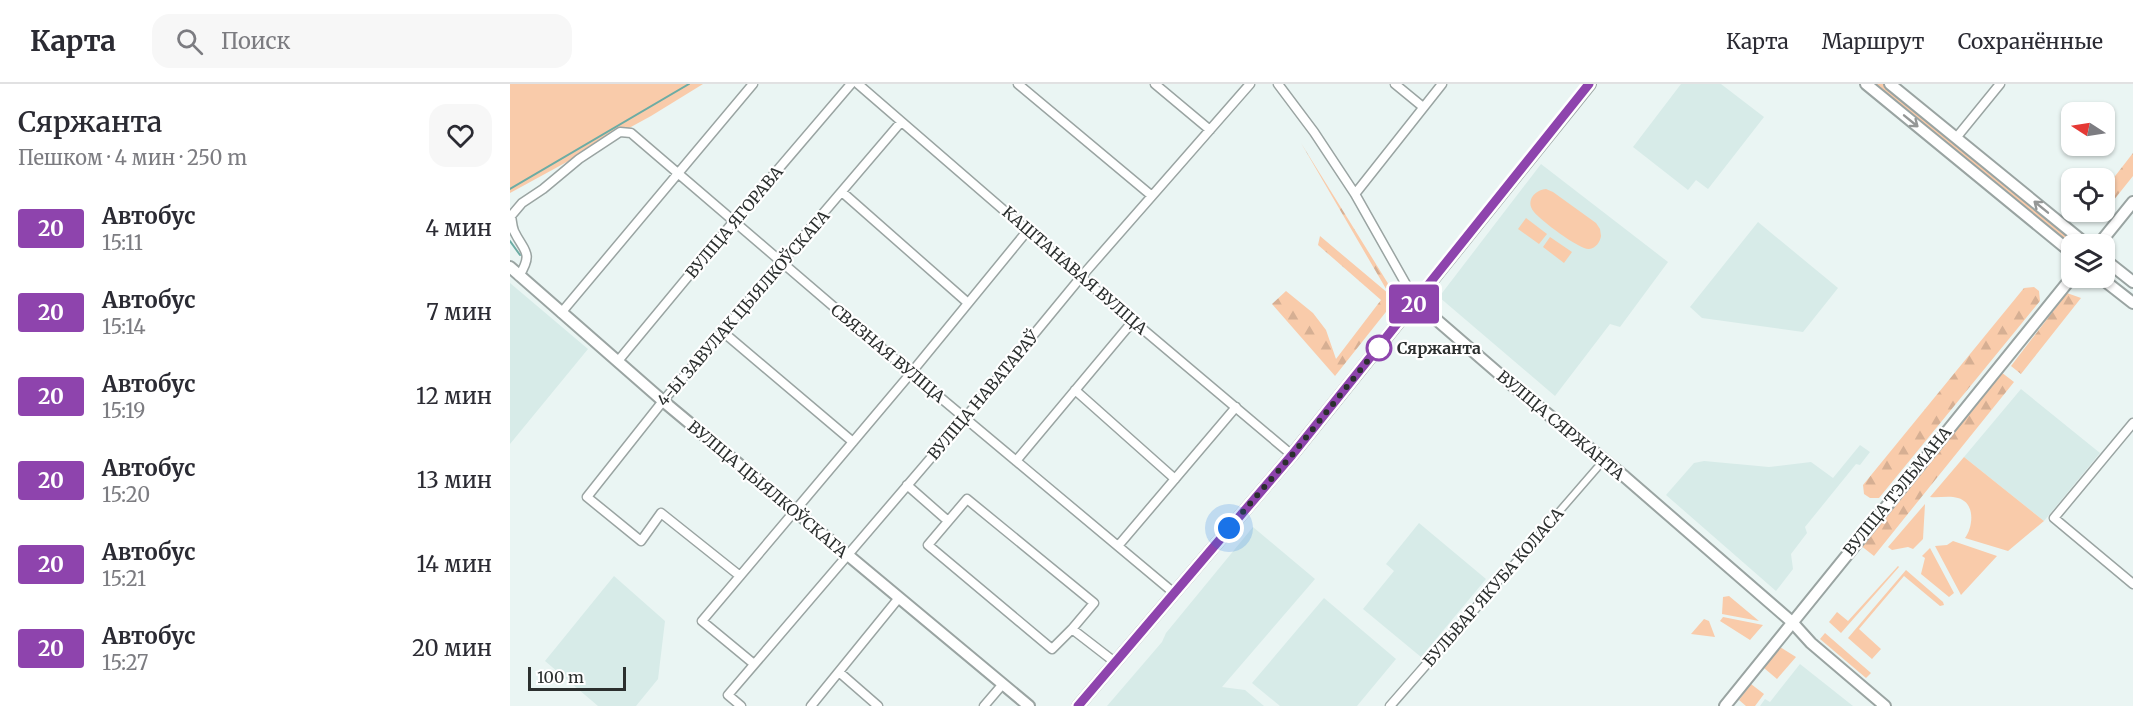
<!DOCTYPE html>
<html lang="ru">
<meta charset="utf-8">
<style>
body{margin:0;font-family:Merriweather,serif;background:#f7f7f7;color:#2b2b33;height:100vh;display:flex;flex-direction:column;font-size:22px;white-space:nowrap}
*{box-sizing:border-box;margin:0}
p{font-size:20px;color:#7c7c81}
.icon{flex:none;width:33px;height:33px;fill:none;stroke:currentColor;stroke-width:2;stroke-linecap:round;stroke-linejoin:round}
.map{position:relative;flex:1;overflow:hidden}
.details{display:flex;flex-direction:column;background:#fff;width:510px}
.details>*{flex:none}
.badge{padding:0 12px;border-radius:4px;font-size:21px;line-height:39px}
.needle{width:39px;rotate:282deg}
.tools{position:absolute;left:1551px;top:18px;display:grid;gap:12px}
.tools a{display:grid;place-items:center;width:54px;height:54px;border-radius:12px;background:#fff;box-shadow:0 2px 4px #0004;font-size:30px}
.scale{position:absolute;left:18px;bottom:15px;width:98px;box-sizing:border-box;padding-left:6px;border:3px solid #2b2f2e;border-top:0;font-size:16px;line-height:21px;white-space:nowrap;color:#2b2f2e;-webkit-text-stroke:4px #fff;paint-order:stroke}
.you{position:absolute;width:30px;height:30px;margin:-15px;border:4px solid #fff;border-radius:50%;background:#1a73e8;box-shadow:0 0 0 9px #1a73e833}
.map>.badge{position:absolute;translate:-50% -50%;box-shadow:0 0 0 3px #fff}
.round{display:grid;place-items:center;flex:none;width:63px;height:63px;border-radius:18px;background:#f7f7f7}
.headline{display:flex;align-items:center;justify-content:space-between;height:102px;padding:0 18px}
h1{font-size:28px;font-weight:600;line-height:45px}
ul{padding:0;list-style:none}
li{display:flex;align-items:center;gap:18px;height:84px;padding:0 18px}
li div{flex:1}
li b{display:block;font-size:22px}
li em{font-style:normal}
li .badge{min-width:66px;font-weight:700;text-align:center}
header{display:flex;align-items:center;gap:36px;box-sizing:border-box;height:84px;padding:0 30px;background:#fff;border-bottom:2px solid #e1e1e2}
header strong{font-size:28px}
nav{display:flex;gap:33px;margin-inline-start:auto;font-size:21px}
.search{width:420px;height:54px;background:#f7f7f7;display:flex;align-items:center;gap:15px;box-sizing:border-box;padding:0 21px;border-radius:18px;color:#7c7c81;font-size:22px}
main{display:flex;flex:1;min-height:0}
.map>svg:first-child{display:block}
.built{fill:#d7ebe8}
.green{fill:#f9cbaa}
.forest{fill:url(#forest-firs)}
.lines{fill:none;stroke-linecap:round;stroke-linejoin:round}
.stream{stroke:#6caca4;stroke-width:2}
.pedestrian-casing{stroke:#9aa4a2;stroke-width:9}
.minor-casing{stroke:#9aa4a2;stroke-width:11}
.tertiary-casing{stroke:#9aa4a2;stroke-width:14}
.secondary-casing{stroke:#9aa4a2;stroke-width:14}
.pedestrian{stroke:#fff;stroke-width:6}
.minor{stroke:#fff;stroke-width:8}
.tertiary{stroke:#fff;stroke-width:10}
.secondary{stroke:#fff;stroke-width:10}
.oneway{stroke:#959796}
.line-casing{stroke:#fff;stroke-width:14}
.line{stroke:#8e44ad;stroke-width:9}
.walk{stroke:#2b2f2e;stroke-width:6;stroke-dasharray:0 10.8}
.stop-dot{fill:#fff;stroke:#8e44ad;stroke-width:3}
.labels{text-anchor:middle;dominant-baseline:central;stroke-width:4.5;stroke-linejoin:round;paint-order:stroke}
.street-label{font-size:16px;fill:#2b2f2e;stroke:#fff}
.stop-label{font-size:16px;font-weight:bold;fill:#2b2f2e;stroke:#fff;text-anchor:start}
</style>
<header>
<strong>Карта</strong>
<div class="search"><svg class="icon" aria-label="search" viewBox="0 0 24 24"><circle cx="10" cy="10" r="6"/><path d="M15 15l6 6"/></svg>Поиск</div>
<nav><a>Карта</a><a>Маршрут</a><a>Сохранённые</a></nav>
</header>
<main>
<section class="details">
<div class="headline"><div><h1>Сяржанта</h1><p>Пешком · 4 мин · 250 m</p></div><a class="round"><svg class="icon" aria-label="heart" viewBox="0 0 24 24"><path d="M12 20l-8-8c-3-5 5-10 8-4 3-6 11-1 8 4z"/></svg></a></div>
<ul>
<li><span class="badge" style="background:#8e44ad;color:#fff">20</span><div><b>Автобус</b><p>15:11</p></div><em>4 мин</em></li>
<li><span class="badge" style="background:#8e44ad;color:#fff">20</span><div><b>Автобус</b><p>15:14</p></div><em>7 мин</em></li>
<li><span class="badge" style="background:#8e44ad;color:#fff">20</span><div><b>Автобус</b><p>15:19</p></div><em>12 мин</em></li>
<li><span class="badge" style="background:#8e44ad;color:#fff">20</span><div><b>Автобус</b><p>15:20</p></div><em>13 мин</em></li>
<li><span class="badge" style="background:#8e44ad;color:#fff">20</span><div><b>Автобус</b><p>15:21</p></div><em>14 мин</em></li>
<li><span class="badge" style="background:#8e44ad;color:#fff">20</span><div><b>Автобус</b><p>15:27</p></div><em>20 мин</em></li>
</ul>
</section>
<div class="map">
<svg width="1623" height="622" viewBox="0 0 1623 622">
<defs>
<pattern id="forest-firs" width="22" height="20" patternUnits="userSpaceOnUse" patternTransform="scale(1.5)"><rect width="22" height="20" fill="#f9cbaa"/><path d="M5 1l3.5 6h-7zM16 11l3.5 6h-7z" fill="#d6af93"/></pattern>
</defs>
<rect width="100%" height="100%" fill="#eaf5f3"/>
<path class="built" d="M1171 0H1211L1254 33 1198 105 1186 96 1178 106 1123 63Z
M1031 80 1158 178 1110 243 1100 240 1045 312 929 213Z
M1248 138 1328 204 1293 248 1192 234 1180 223Z
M0 199 78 265 0 360Z
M1511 305 1590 369 1534 437 1454 373Z
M1350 361 1360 368 1350 381 1346 380 1295 443 1297 449 1281 470 1283 485 1266 507 1156 411 1184 379 1194 377 1259 383 1301 378 1323 394Z
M909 439 976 495 911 573 853 525 884 487 876 480Z
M743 443 805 495 712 603 735 606 754 622H597L652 558 656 549Z
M104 492 155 537 148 595 126 622H88L35 577Z
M814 514 886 575 847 622H770L742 599Z
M1290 580 1343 622H1250L1255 615 1260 618Z"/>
<path class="green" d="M0 0H193L141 32 0 109Z
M1362 0H1375L1557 151 1552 157Z
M1036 105 1043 108 1086 139 1090 145 1091 152C1090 158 1086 164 1079 165 1070 166 1030 136 1024 128 1015 118 1024 106 1036 105Z
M1016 134 1037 150 1029 160 1008 145Z
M1040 153 1062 168 1054 179 1033 163Z
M1454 373 1534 437 1498 467 1455 454C1463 443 1466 419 1448 414 1439 411 1429 414 1420 413Z
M1415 420 1413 455 1403 465 1398 463 1382 466 1378 463Z
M1443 457 1487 472 1451 511 1425 462 1437 461Z
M1420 464 1444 509 1439 513 1411 490 1415 474 1412 472Z
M1388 482 1389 483 1331 549 1319 538 1327 528 1338 537Z
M1396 486 1433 518 1434 521 1430 522 1394 492 1349 545 1371 565 1362 575 1338 554Z
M1219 512 1249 537 1212 530 1213 513Z
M1213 533 1253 541 1240 556 1210 537Z
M1194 535 1199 537 1205 553 1181 550Z
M1315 549 1361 589 1356 594 1310 555Z
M1270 563 1286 573 1267 595 1254 584Z
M1241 600 1254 610 1245 622H1236L1229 616Z"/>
<path class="forest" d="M791 59 887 214 825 292 762 220 776 207 803 229 816 246 826 275 871 216 808 161 810 152 879 210Z
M1623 69V92L1595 127V105Z
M1524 203 1529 207 1530 217 1369 414H1360L1354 410 1353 401 1514 204Z
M1557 209 1571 214 1511 290 1501 282Z
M1491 288 1504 298 1364 472 1350 461Z"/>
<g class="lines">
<path class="stream" d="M0 105 179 0
M0 157 10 171"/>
<g class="pedestrian-casing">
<path id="pedestrian" d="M970 519 1087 384"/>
</g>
<g class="minor-casing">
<path id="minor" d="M348 0 571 193 782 371
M508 0 642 112
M645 0 700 46
M768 0 804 48 845 110 906 218
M885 0 913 23
M1446 54 1490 0
M332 108 458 219
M845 110 932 0
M9 192C24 168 14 168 4 147 2 142 2 137 1 132L12 119 33 105 69 75 110 48 121 49 401 289 664 509
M51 229 243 0
M213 248 343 358
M108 277 224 137 341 0
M565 306 665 395
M1623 339 1544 434 1623 500
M506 377 623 237
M397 401 438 437
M457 415 584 519 562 545 542 565 418 461Z
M608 462 726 323
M230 492 151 429 131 457 77 413 153 317 391 38
M562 545 606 579
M244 580 192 537 401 289 518 146
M329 588 368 622
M231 622 218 611 455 334 571 193 740 0
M301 622 388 515
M474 622 492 601
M880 622 970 519"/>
</g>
<g class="tertiary-casing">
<path id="tertiary" d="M1594 175 1623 198
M0 183 153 317 519 622
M1591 194 1623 219
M906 218 1002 301 1115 393 1282 538"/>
</g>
<g class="secondary-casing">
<path id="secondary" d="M1356 0 1562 169
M1380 0 1576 160
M1589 160 1623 118
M1282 538 1301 559 1375 622
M568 622 782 371 1080 0
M1215 622 1562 193"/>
</g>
<use href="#pedestrian" class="pedestrian"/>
<use href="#minor" class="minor"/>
<use href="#tertiary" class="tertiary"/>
<use href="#secondary" class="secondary"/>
</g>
<defs><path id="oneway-shaft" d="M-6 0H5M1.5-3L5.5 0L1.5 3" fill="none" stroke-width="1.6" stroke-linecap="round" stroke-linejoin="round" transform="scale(1.5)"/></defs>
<g class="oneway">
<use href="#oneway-shaft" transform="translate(1401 37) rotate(39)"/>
<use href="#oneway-shaft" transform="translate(1531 123) rotate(-141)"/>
</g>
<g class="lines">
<g class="line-casing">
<path id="line" d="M568 622 782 371 1079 0"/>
</g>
<use href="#line" class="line"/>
<path class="walk" d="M719 444 782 371 872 259 869 264"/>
</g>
<circle class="stop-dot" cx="869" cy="264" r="12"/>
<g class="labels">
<g class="street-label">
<text transform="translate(224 138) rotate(-50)">ВУЛІЦА ЯГОРАВА</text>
<text transform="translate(565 186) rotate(41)">КАШТАНАВАЯ ВУЛІЦА</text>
<text transform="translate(233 224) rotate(-49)">4-Ы ЗАВУЛАК ЦЫЯЛКОЎСКАГА</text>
<text transform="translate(378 269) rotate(40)">СВЯЗНАЯ ВУЛІЦА</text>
<text transform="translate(473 311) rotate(-50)">ВУЛІЦА НАВАТАРАЎ</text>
<text transform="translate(1051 341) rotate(40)">ВУЛІЦА СЯРЖАНТА</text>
<text transform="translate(258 405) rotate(40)">ВУЛІЦА ЦЫЯЛКОЎСКАГА</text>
<text transform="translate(1387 407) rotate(-51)">ВУЛІЦА ТЭЛЬМАНА</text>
<text transform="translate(983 503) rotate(-49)">БУЛЬВАР ЯКУБА КОЛАСА</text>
</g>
<g class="stop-label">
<text x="887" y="264">Сяржанта</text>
</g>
</g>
</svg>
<div class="tools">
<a><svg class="needle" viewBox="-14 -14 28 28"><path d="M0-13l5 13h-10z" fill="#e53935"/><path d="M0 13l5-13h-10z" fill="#7c7c81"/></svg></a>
<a><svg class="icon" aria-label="locate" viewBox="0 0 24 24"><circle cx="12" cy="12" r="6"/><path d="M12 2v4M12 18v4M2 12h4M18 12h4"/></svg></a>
<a><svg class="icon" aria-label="layers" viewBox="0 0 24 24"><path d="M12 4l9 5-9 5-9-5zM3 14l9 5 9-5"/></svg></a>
</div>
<div class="scale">100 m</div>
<div class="you" style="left:719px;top:444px"></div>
<b class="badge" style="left:904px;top:220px;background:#8e44ad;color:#fff">20</b>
</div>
</main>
